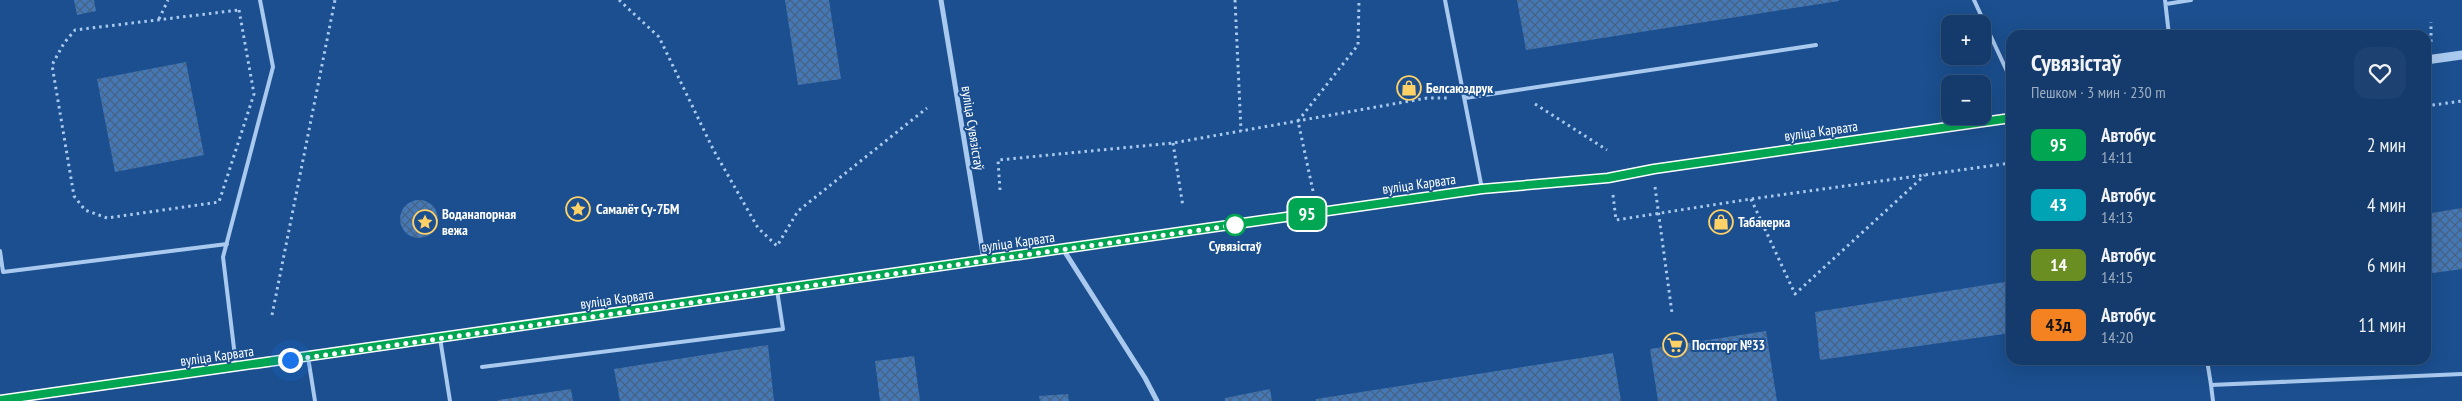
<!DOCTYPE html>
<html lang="ru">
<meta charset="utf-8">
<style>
body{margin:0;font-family:"PT Sans Narrow",sans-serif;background:#1d4271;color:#f1f3f6;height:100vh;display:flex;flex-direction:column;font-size:19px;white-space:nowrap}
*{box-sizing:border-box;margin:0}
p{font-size:16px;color:#9dadc1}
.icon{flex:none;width:28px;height:28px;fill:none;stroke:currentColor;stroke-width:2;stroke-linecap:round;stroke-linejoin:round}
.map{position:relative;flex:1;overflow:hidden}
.drawer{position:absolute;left:2006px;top:30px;width:425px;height:335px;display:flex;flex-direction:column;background:#143b6b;border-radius:15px;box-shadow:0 5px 20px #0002,0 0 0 1px #33557e}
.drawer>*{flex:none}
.badge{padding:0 10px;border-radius:8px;font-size:18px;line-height:32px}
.fabs{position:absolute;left:1941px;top:15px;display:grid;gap:10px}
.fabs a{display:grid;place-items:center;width:50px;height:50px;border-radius:10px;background:#143b6b;box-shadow:0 5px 20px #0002,0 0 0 1px #33557e;font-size:25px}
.you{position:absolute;width:25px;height:25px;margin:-12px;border:4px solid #fff;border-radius:50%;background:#1a73e8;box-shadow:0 0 0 8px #1a73e833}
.map>.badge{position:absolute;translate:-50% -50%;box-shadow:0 0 0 2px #fff}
.round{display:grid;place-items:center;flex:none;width:52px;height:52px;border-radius:15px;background:#1d4271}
.overview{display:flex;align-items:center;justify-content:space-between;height:85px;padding:0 25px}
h1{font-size:24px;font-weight:600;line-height:38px}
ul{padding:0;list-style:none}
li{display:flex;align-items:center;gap:15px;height:60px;padding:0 25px}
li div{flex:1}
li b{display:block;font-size:19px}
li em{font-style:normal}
li .badge{min-width:55px;font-weight:700;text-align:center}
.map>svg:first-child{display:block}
.building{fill:url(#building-cross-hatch)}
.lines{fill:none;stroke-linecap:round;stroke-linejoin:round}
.path{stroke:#a9c9ee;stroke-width:3;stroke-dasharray:2.5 4;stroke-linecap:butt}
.service{stroke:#a9c9ee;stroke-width:4}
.minor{stroke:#a9c9ee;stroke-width:5}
.tertiary{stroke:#a9c9ee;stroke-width:9}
.line-casing{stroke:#fff;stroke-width:11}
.line{stroke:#00a651;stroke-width:8}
.walk{stroke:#fff;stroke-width:5;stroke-dasharray:0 9}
.stop-dot{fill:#fff;stroke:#00a651;stroke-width:2.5}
.labels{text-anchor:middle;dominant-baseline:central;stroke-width:4;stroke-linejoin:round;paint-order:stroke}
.poi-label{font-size:14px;font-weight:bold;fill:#fff;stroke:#1b4f8f;text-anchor:start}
.street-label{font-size:14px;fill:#fff;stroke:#1b4f8f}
.stop-label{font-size:14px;font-weight:bold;fill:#fff;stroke:#1b4f8f}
</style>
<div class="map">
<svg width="2462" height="401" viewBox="0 0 2462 401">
<defs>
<pattern id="building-cross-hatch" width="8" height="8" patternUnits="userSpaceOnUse" patternTransform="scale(1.25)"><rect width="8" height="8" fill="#4478b7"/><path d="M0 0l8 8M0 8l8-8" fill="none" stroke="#486282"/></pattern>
</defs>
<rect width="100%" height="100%" fill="#1b4f8f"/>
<path class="building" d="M74 0H94L96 11 77 15Z
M785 0H829L841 79 798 85Z
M1517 0H1839V1L1526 50Z
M186 62 204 155 115 172 97 79Z
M400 219a19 19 0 1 1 38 0a19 19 0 1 1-38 0Z
M2462 208V269L2426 274V214Z
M2011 281V333L1820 360 1815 312Z
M1766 331 1777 401H1658L1650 349Z
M768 345 774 401H620L614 369Z
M1613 353 1621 401H1316V399Z
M914 356 920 401H880L875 361Z
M571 389 573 401H498V400Z
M1270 389 1272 401H1225V398Z
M1068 394 1069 401H1040L1039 396Z"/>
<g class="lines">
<path class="path" d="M619 0 659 37 713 149 758 228 777 246 798 211 927 108
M1235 0 1241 131
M239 10 254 94 219 202 107 218 85 210 74 196 52 65 64 43 75 30Z
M159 19 168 0
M2431 42V22
M1535 104 1607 150
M2426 106 2462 101
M1173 143 1183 207
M1655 187 1672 313
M1000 190 998 160 1173 143 1427 98H1447
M1313 191 1298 121 1358 45 1359 0
M1613 195 1616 220 1751 199 2011 163
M1751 199 1795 294 1925 175
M272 315 335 0"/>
<path class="service" d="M1445 0 1482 189
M1974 0 2011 80
M2165 0 2169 35
M2166 4 2191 0
M1465 98 1816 45
M0 251 3 272 227 244
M440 338 450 401
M308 357 315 401
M2207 360 2211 385 2462 374
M236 365 223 257 273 67 260 0
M482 367 783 329 777 290
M2211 385 2213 401"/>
<path class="minor" d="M941 0 984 260
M1063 249 1145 378 1157 401"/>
<path class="tertiary" d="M2426 60 2462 55
M0 400 1482 189 1608 178 1654 169 2011 118"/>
</g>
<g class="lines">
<g class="line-casing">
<path id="line" d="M0 400 1482 189 1608 178 1654 169 2011 118"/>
</g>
<use href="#line" class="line"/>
<path class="walk" d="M290 360 1235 225"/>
</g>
<defs>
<g id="shop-ring" transform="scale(1.25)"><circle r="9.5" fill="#1b4f8f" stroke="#ffd166" stroke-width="1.5"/><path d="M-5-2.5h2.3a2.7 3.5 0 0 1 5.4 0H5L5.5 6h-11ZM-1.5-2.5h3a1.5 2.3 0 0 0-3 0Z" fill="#ffd166"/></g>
<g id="sight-ring" transform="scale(1.25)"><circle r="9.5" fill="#1b4f8f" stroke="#ffd166" stroke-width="1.5"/><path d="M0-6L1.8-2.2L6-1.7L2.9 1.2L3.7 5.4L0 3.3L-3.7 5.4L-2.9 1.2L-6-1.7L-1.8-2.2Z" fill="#ffd166"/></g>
<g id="supermarket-ring" transform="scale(1.25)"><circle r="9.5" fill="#1b4f8f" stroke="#ffd166" stroke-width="1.5"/><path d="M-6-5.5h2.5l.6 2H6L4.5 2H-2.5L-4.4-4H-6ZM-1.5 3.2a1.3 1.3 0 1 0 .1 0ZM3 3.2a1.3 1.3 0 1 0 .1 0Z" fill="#ffd166"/></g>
</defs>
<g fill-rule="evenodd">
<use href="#shop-ring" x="1409" y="88"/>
<use href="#sight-ring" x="578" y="209"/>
<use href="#sight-ring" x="425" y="222"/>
<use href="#shop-ring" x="1721" y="222"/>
<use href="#supermarket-ring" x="1675" y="345"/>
</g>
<circle class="stop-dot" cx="1235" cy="225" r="10"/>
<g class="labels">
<g class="poi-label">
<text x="1426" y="88">Белсаюздрук</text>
<text x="596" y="209">Самалёт Су-7БМ</text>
<text x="442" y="214">Воданапорная<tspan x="442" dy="16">вежа</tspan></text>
<text x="1738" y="222">Табакерка</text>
<text x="1692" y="345">Постторг №33</text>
</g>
<g class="street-label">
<text transform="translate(973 128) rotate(81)">вуліца Сувязістаў</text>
<text transform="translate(1821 131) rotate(-8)">вуліца Карвата</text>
<text transform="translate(1419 184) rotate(-8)">вуліца Карвата</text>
<text transform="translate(1018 242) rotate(-8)">вуліца Карвата</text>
<text transform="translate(617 299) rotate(-8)">вуліца Карвата</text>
<text transform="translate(217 356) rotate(-8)">вуліца Карвата</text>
</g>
<g class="stop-label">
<text x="1235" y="246">Сувязістаў</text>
</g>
</g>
</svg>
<div class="fabs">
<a>+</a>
<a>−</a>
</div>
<div class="you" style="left:290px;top:360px"></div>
<b class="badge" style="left:1307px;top:214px;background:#00a651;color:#fff">95</b>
<section class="drawer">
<div class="overview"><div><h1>Сувязістаў</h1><p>Пешком · 3 мин · 230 m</p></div><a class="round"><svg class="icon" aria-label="heart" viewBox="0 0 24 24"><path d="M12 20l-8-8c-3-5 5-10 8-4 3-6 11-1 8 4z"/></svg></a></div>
<ul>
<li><span class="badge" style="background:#00a651;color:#fff">95</span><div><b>Автобус</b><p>14:11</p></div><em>2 мин</em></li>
<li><span class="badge" style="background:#00a3b4;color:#fff">43</span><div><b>Автобус</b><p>14:13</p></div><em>4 мин</em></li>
<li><span class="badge" style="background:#6b8e23;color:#fff">14</span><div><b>Автобус</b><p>14:15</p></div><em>6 мин</em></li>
<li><span class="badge" style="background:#f58220;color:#111">43д</span><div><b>Автобус</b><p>14:20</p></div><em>11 мин</em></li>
</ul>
</section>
</div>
